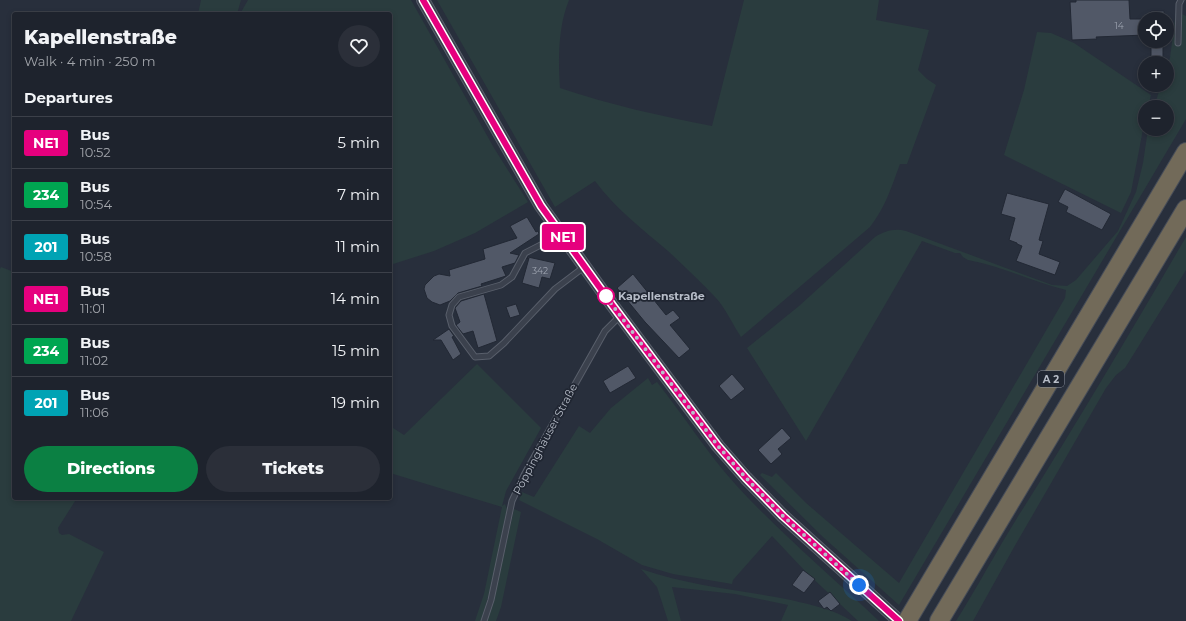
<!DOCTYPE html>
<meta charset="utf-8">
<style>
body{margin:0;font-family:Montserrat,sans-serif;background:#2b2f39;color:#f1f3f6;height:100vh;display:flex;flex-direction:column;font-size:15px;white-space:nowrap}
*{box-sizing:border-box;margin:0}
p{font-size:13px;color:#a1a4aa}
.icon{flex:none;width:22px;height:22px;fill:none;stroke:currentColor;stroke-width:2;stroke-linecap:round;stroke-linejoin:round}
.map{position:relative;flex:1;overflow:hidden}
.drawer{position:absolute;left:12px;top:12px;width:380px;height:488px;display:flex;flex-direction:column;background:#1e232d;border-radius:4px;box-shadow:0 2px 6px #0003,0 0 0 1px #3c4049}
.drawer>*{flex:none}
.badge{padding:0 8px;border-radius:3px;font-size:14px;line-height:26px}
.controls{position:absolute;left:1138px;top:12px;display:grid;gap:8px}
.controls a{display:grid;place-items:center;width:36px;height:36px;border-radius:50%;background:#1e232d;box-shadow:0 2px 6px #0003,0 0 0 1px #3c4049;font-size:20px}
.you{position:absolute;width:20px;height:20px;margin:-10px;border:3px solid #fff;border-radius:50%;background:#1a73e8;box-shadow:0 0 0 6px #1a73e833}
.map>.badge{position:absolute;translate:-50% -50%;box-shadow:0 0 0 2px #fff}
h2{padding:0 12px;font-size:15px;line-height:36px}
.round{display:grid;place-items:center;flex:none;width:42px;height:42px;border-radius:21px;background:#2b2f39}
.headline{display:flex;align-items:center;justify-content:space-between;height:68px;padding:0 12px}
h1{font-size:19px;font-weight:800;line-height:30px}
.primary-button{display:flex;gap:8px;margin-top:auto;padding:8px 12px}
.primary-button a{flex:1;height:46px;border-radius:24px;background:#0b8043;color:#fff;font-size:16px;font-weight:800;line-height:46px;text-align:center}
.primary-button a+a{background:#2b2f39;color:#f1f3f6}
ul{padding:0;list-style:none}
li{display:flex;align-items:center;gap:12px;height:52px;padding:0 12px;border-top:1px solid #3c4049}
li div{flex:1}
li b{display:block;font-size:15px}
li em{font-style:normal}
li .badge{min-width:44px;font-weight:700;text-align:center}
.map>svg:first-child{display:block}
.green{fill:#2a3c3e}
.building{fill:#515867;stroke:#222834}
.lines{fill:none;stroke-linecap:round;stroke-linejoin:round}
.service-casing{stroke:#595f6b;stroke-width:7}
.tertiary-casing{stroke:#595f6b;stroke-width:14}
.motorway-casing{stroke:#464c58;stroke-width:20}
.service{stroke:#3b414d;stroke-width:5}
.tertiary{stroke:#3b414d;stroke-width:12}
.motorway{stroke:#726a59;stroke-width:18}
.line-casing{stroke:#fff;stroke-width:9}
.line{stroke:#e6007e;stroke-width:6}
.walk{stroke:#b7bdc8;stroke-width:4;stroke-dasharray:0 7.2}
.stop-dot{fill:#fff;stroke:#e6007e;stroke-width:2}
.labels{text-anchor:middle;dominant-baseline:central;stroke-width:3.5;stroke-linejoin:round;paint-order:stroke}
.number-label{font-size:9px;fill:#9ea4b0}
.shield{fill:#202632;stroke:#8a909b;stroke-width:1}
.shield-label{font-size:10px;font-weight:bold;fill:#b7bdc8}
.stop-label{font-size:11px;font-weight:bold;fill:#b7bdc8;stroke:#202632;text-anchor:start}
.street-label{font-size:11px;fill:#b7bdc8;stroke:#202632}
</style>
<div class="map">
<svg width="1186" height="621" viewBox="0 0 1186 621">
<rect width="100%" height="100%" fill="#282f3c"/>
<path class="green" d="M201 0H241L237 14H198Z
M248 0H411L494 148 528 202 475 233 434 251 390 265V14H240Z
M437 0H569C558 27 558 60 560 88 610 105 661 116 712 126L744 0H879L876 20 929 30 918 70 927 79 936 85 907 164H900C891 188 886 206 870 227L741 337C733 325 726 309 716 298 701 282 684 266 668 251 642 229 616 209 595 181L555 207Z
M1176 11 1186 16V119L899 605 823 537 760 475 762 473 772 477 776 473 806 503 899 583 1065 298 1066 290C1033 282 1002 266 968 260L963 257 960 253H955L922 241 806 441 747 348 799 306 875 237C885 231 894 228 906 231L1052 285 1067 286 1076 280 1118 231 1136 192 1143 163 1148 129H1167V107H1154L1161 85H1167V67L1170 58Z
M1037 32 1051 33 1074 43 1151 95 1148 107H1145V119L1131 192 1121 213 1004 155 1024 90Z
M1186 237V270L1125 368 1116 375 1106 388 1013 549 973 621H956C980 583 1000 544 1024 507 1080 418 1133 328 1186 237Z
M1 267 14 272V498H77L58 528 59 533 62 535 69 534 104 552 71 621H0V269Z
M477 364 541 428 506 491 502 506 505 504 507 509 490 590 481 621H475L484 594 502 507 390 473V426L404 435Z
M648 378 652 385 657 382C684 416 707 453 736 485 781 534 831 576 879 621H858L805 571 772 536 733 580 732 584 673 574 642 565 597 539 519 500 522 492 534 497 579 426 590 433 611 408Z
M514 509 521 512 501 607 496 621H487L493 604Z
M641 569C689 586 741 590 791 600 812 605 835 610 852 621H781L788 605 735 594 672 587 681 621H668L657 587Z"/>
<path class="building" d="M1076 0H1129L1130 19H1145V35L1096 37 1097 39 1072 40 1070 2H1076Z
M1151 11H1164V19H1151Z
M1151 41H1163V57H1151Z
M1065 189 1111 214 1102 230 1066 212 1068 207 1058 202Z
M1007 193 1049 204 1039 240 1043 241 1039 254 1060 262 1055 275 1016 261 1022 246 1017 244V243L1009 240 1015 218 1001 214Z
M527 217 536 232 538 231 539 234 510 253 519 255 515 263 502 267 506 276 481 284 482 286 458 293 450 301 440 305 432 302 427 298 424 289 425 285 434 276 439 274 450 276 449 270 485 259 483 249 517 238 510 226Z
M528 257 555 263 550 279 542 277 539 288 522 283 529 258 526 259Z
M633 274 666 315 673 310 680 318 670 325 690 349 679 358 645 322 617 288Z
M484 294 497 341 478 348 473 331 463 334 456 325 460 322 455 308 461 301Z
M516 304 520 315 510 318 506 307Z
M449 329 454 336 452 337 461 354 453 360 441 340H433Z
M628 366 636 378 610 393 603 381Z
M732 374 745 389 731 400 719 386Z
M782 428 791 438 778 449 782 454 771 464 758 450Z
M803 570 815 579 804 593 792 585Z
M830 592 840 604 831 611 827 607 824 609 818 601Z"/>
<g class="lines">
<g class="service-casing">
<path id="service" d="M1178 43 1179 4 1181 0
M562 234 525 253 512 277 501 285 459 297 452 305 449 315 452 326 475 357 489 356 504 343 555 289 584 267
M484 621 491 600 512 501 524 475 605 331 620 316"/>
</g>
<g class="tertiary-casing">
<path id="tertiary" d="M423 0 541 206 613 306 718 446 746 478 783 516 899 621"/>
</g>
<g class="motorway-casing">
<path id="motorway" d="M907 621 1186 152
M939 621 1186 209"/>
</g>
<use href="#service" class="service"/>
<use href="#tertiary" class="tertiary"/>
<use href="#motorway" class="motorway"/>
</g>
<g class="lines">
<g class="line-casing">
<path id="line" d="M423 0 541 206 613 306 718 446 746 478 783 516 899 621"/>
</g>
<use href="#line" class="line"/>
<path class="walk" d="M606 296 604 294 718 446 746 478 783 516 859 585"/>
</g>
<circle class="stop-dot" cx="606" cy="296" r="8"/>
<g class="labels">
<g class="number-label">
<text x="1119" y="25">14</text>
<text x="540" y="270">342</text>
</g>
<rect class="shield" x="1038" y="371" width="26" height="16" rx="3"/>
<g class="shield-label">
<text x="1051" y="379">A 2</text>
</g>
<g class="stop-label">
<text x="618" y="296">Kapellenstraße</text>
</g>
<g class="street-label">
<text transform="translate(545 439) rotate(-62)">Pöppinghäuser Straße</text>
</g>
</g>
</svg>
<div class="controls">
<a><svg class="icon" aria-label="locate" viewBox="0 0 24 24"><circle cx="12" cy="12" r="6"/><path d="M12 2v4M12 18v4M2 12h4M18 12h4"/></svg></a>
<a>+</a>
<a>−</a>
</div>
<div class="you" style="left:859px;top:585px"></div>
<b class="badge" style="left:563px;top:237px;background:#e6007e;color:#fff">NE1</b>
<section class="drawer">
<div class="headline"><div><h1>Kapellenstraße</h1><p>Walk · 4 min · 250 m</p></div><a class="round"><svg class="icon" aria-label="heart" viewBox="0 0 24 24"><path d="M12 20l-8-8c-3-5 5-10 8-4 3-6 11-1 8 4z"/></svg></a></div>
<h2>Departures</h2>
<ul>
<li><span class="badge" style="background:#e6007e;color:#fff">NE1</span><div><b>Bus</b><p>10:52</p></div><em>5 min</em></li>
<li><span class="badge" style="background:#00a651;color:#fff">234</span><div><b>Bus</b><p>10:54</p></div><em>7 min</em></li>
<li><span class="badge" style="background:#00a3b4;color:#fff">201</span><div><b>Bus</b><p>10:58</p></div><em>11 min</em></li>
<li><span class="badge" style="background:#e6007e;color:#fff">NE1</span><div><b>Bus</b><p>11:01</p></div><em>14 min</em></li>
<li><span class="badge" style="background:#00a651;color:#fff">234</span><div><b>Bus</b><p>11:02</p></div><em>15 min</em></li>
<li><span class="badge" style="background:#00a3b4;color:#fff">201</span><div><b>Bus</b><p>11:06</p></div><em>19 min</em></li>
</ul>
<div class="primary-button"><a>Directions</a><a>Tickets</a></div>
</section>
</div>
